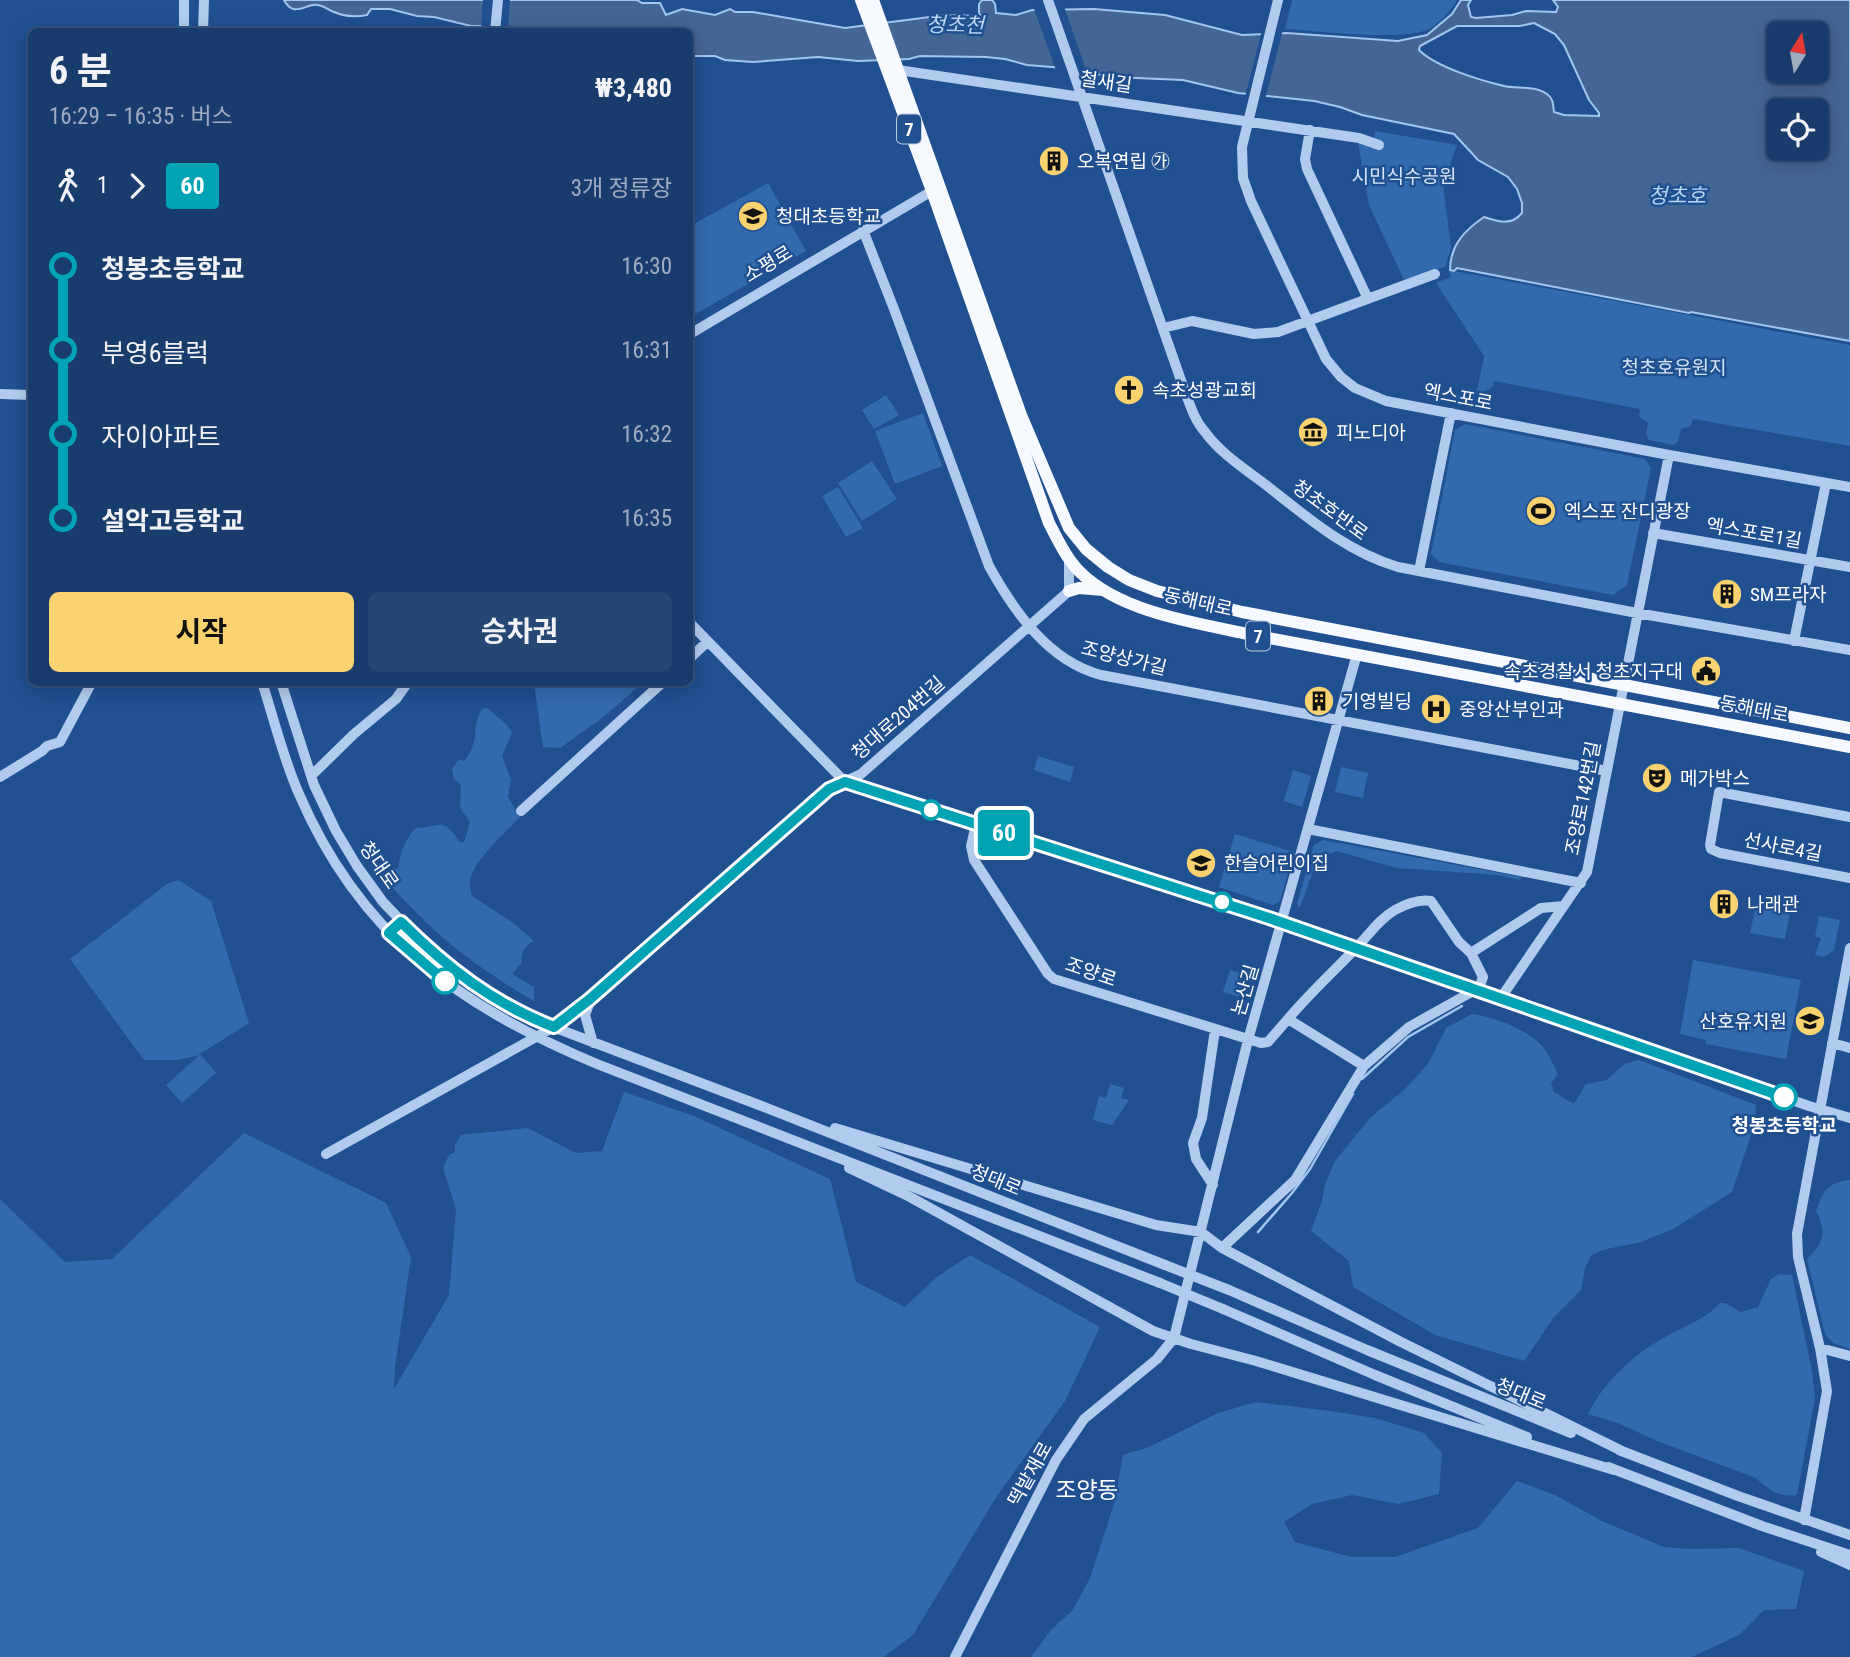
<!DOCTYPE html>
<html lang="ko">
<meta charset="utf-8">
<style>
body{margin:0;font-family:"Roboto Condensed","Noto Sans KR",sans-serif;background:#254774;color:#f1f3f6;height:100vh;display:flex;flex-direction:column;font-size:26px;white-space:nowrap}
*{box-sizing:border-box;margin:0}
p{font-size:23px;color:#9fadc2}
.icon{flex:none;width:38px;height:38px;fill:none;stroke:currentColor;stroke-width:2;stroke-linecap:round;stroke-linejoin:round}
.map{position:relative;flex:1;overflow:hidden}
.panel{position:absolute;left:28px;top:28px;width:665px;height:658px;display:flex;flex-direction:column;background:#183c6c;border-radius:10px;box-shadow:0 4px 18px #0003,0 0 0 2px #36567f}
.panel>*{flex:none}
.badge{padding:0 14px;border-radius:5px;font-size:24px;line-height:46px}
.needle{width:46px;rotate:11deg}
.tools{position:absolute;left:1766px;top:21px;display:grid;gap:14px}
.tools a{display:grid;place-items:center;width:63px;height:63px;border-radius:10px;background:#183c6c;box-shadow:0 4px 18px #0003,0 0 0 2px #36567f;font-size:35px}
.map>.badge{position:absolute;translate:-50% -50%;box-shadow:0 0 0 4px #fff}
.legs{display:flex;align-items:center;gap:10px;height:77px;padding:0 21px;font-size:23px}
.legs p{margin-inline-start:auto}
.overview{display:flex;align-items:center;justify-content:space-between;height:119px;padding:0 21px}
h1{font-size:38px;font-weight:700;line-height:52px}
.action{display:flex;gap:14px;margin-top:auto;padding:14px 21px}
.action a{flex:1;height:80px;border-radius:10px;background:#fad370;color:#111;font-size:28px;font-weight:700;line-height:80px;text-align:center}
.action a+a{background:#254774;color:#f1f3f6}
ul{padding:0 21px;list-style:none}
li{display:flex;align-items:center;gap:24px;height:84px;font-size:26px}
li i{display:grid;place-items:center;width:10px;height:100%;margin:0 9px;background:currentColor}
li i::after{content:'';width:18px;height:18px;margin:-9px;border:5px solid;border-radius:50%;background:#183c6c}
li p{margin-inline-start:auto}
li:first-child i{background:linear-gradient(#0000 50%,currentColor 0)}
li:last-child i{background:linear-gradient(currentColor 50%,#0000 0)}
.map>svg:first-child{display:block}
.green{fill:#336aad}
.water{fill:#446694;stroke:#a3c6ee;stroke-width:2;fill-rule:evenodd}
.pier{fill:#205090}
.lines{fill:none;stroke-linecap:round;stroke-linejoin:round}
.stream{stroke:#a3c6ee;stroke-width:2.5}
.minor{stroke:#b0cbed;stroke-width:10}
.major{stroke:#f6f9ff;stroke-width:12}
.minor-bridge{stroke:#b0cbed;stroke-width:10}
.line-1-casing{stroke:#fff;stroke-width:16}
.line-1{stroke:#00a3b4;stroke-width:10}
.stop-1-dot{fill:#fff;stroke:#00a3b4;stroke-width:3.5}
.labels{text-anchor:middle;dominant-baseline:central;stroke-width:5;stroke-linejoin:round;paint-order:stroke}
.shield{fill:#205090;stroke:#bccade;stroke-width:2}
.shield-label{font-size:18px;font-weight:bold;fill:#fff}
.street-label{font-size:19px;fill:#fff;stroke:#205090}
.poi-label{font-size:19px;fill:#fff;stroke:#205090;text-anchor:start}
.park-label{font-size:19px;fill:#d5e5f9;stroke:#205090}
.stop-label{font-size:19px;font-weight:bold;fill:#fff;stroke:#205090}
.water-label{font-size:21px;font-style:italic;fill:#bcd5f4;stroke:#205090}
.quarter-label{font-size:23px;fill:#fff;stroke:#205090}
</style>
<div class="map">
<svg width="1850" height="1657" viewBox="0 0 1850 1657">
<rect width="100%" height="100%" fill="#205090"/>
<path class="green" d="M1292 0H1457C1452 10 1437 26 1427 30 1400 41 1316 31 1285 29Z
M1375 131 1457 145 1443 184 1451 248 1445 267 1404 280 1369 205 1358 142 1373 145Z
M768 183 806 251 690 317V226Z
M1449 270 1850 345V446L1693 419 1691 426 1681 429 1678 441 1674 445 1649 440 1646 434 1648 423 1639 417 1640 409 1494 381 1492 388 1481 392 1477 391 1484 356 1436 283 1451 277Z
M886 395 899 415 874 429 862 410Z
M923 413 942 466 895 484 875 431Z
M1465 424 1645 459 1651 468 1627 585 1613 595 1439 562 1431 554 1455 430Z
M872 461 897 499 862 521 838 483Z
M838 487 863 528 846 537 822 496Z
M534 683V682L643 683 602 718 560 748 543 747Z
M487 708 507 725 512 733 502 756 511 779 508 797 520 817C506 832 474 860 470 880 469 884 471 892 472 896L512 922 534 941C526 944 520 954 522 962L512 974 534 987V1001C473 965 437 937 389 884L395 870 399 867C399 852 406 840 415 828 443 827 441 815 460 842H464L470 822 460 808 461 785 454 779 452 769 459 759 464 761C482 739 470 728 482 709Z
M1038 756 1074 767 1070 782 1034 770Z
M1341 767 1368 773 1363 798 1335 792Z
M1293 770 1311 776 1302 807 1284 801Z
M1235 834 1294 852 1280 901 1273 905 1219 887Z
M1323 840 1521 877 1520 880 1498 875 1397 868 1336 851 1317 860 1300 908 1297 904 1314 845Z
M178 880 211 901 249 1023 200 1054 216 1073 182 1103 166 1085 200 1055 177 1060H144L70 959 167 884Z
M1756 905 1790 912 1785 939 1750 933Z
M1819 916 1840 920 1834 950 1824 957 1815 955 1821 938 1815 937Z
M1693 960 1801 980 1786 1059 1706 1044V1040L1680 1034Z
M1230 970 1250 976 1244 998 1223 992Z
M1472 1014C1495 1017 1531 1030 1545 1050 1550 1057 1554 1066 1558 1074L1551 1083 1554 1092 1574 1104 1586 1084 1607 1080 1624 1064 1639 1060 1756 1105 1755 1123 1732 1192 1673 1229 1641 1242 1602 1250 1591 1256 1585 1268 1581 1290 1554 1317 1524 1361 1435 1335 1353 1287 1349 1261 1311 1231 1322 1201 1325 1184 1335 1161 1370 1118 1404 1090 1428 1064 1446 1028Z
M1110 1084 1124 1088 1121 1098 1129 1100 1112 1125 1093 1120 1099 1096 1106 1098Z
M624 1092 694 1116 830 1179 856 1282 905 1307 937 1277 970 1255 1100 1327 1065 1401 995 1499 913 1635 884 1657H0V1199L65 1262 112 1259 244 1133 386 1203 411 1257 395 1367 394 1389 449 1295 456 1209 443 1168 449 1155 455 1152V1145L461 1135 528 1128 576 1153 602 1151Z
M1850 1180V1349L1833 1343 1825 1334 1807 1259C1824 1242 1827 1234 1816 1211 1824 1190 1827 1183 1850 1180Z
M1779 1274 1792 1275 1812 1371 1815 1398 1797 1495C1781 1498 1767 1489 1756 1478L1657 1441 1620 1424 1588 1414C1605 1380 1636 1352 1669 1335 1687 1325 1707 1318 1720 1303H1725L1741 1312 1758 1307 1771 1279Z
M1256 1402 1331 1411 1375 1418 1424 1433 1442 1453 1439 1494 1398 1504 1352 1495 1312 1504 1284 1522 1295 1542 1351 1557H1395L1478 1528 1517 1481 1555 1495 1602 1521 1664 1547 1692 1549 1739 1548 1804 1571 1796 1609 1764 1610 1739 1635 1692 1657H1031L1051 1630 1072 1611 1090 1578 1114 1504 1123 1455 1149 1447 1218 1413Z"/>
<path class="water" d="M284 0H637L642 3H660L666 15 682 9 715 15 730 9 735 12H753L845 28 945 15C956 17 970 13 980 18L982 16 979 14V4L982 0H992L995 4 996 13 1016 15 1032 10 1094 9 1165 15 1242 35 1287 33 1398 41 1427 35 1452 14 1461 0H1471L1468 5 1471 17 1476 18 1512 15 1526 11 1556 12 1558 7 1553 0H1850V341L1691 312 1689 313 1457 268 1454 271 1450 270C1450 245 1465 230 1484 217 1499 222 1511 226 1522 213V203L1517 189 1508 177 1478 160 1454 134 1362 115 1340 107 1314 101 1238 93 1183 80 1112 77 1064 68 1027 65 1005 59 986 57 920 56 909 59 858 61 818 57 753 62 725 60 715 56H690V32L524 31 487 26H471L434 17 417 16 390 9H371L367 15C356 17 345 17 334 12 328 10 325 6 318 5 306 3 294 19 284 0ZM1534 23 1555 34 1564 45 1589 100 1599 113V116L1564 115 1554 112C1553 106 1554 99 1547 94 1535 85 1517 89 1504 86 1479 80 1436 67 1419 50L1420 46 1457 26H1520ZM1778 33H1816V72H1778ZM1778 110H1816V149H1778Z"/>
<path class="pier" d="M483 0H510L508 32 481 30Z
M1033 6H1064L1088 76 1056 70Z
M1283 29 1265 100 1245 97 1262 30Z"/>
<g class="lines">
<path class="stream" d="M1362 1079 1408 1037 1462 1006
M1258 1232 1292 1193 1310 1169 1353 1094"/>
<path class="minor" d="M1048 0 1184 389C1190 404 1194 420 1205 432 1221 454 1245 469 1266 485 1308 518 1347 552 1398 567L1637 613 1850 650
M1278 0 1242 147 1243 178 1251 201 1326 359 1341 377 1355 388 1386 401 1669 455 1850 487
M184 32V0
M203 32 204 0
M495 32 498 0
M898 70 1359 138 1379 145
M1310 130 1305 159 1307 169 1368 299
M863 230 894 309 989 566C1014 611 1048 661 1101 675L1607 771
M1163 328 1192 321 1254 334 1278 332 1435 274
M690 334 932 191
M0 394 32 395
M1653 533 1850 567
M1419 571 1451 413
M690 623 845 782 1269 918 1809 1106 1850 1118
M1794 641 1826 483
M690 658 706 643
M262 682C274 719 283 758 299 794 359 934 459 1007 597 1064L1160 1283
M281 682 314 785 336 831 357 866 383 902 426 947 476 987 532 1019 759 1105 1165 1265
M311 776 354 734 396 699 408 682
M0 777 42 751 47 746 60 742 92 682
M521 811 663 682
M1850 817 1719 792 1710 845 1711 849 1720 853 1850 878
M976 824 971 846 974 860 1048 974 1054 979 1261 1043 1268 1042 1288 1019 1364 1066
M1308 829 1581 883
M1471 953 1483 977 1478 991
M591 999 585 1015 593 1043
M1500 999 1587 872 1669 455
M1288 1019C1310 993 1333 972 1356 948 1369 935 1379 919 1395 910 1406 904 1419 899 1431 901L1459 942 1471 953 1541 908 1564 906
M1832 1043 1850 1048
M835 1128 1156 1225 1201 1232 1222 1248 1401 1342 1624 1452
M326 1154 554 1027 591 999 829 789 861 774 1069 591V559
M849 1168 910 1197 1153 1331 1191 1344 1256 1361 1614 1470
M1213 1185 1196 1159 1193 1143 1202 1118 1215 1030
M1222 1248 1295 1180 1364 1066 1409 1027 1475 990
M1229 1290 1367 1350 1571 1433
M1223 1309 1375 1375 1527 1437
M1820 1348 1850 1356
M1619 1450 1738 1496 1850 1535
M1608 1467 1762 1526 1850 1555
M1804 1520 1827 1391 1820 1348 1798 1257 1797 1234 1850 948
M1821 1552 1850 1565
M955 1657 1056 1460 1084 1419 1157 1359 1174 1338 1248 1040 1357 654"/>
<path class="major" d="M861 0 932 191 1049 523C1058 540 1067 560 1081 573 1123 614 1203 624 1258 636L1850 747
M873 0 1021 415 1069 528 1086 549 1108 567 1129 580 1157 591 1242 612 1850 728
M1069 591 1079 588 1103 590"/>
<path class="minor-bridge" d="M1165 1265 1229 1290
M1160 1283 1223 1309"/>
</g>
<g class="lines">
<g class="line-1-casing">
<path id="line-1" d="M445 981 389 933 401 922C446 967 494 1004 554 1027L590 999 829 789 845 782 1269 918 1784 1097"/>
</g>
<use href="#line-1" class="line-1"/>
</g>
<defs>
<g id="building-disc" transform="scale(1.575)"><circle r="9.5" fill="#fad370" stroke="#205090"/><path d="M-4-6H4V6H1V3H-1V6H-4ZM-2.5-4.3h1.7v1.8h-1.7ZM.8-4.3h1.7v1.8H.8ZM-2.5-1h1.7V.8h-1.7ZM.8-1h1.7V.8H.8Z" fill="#111"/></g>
<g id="school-disc" transform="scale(1.575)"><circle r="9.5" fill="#fad370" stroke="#205090"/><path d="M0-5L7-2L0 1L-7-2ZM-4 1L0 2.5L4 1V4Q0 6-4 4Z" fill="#111"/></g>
<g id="church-disc" transform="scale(1.575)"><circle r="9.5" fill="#fad370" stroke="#205090"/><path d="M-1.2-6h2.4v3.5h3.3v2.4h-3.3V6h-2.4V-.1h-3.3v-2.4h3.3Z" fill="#111"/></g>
<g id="museum-disc" transform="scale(1.575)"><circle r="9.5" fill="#fad370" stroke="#205090"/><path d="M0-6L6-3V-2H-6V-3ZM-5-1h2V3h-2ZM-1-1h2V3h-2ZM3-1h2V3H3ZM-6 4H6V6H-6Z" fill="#111"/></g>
<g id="stadium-disc" transform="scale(1.575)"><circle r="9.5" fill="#fad370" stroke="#205090"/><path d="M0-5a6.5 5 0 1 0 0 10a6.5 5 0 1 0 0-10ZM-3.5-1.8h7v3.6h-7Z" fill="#111"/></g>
<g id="civic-disc" transform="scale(1.575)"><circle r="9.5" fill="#fad370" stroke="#205090"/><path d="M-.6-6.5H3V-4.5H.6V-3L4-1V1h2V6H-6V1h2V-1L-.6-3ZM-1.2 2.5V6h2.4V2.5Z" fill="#111"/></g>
<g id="hospital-disc" transform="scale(1.575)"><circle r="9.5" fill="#fad370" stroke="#205090"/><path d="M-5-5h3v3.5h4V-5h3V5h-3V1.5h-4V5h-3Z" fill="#111"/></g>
<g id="theatre-disc" transform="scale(1.575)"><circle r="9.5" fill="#fad370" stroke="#205090"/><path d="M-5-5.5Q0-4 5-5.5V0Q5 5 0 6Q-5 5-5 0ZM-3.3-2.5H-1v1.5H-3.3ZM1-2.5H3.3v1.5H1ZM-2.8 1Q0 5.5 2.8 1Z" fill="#111"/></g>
</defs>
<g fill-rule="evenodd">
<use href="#building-disc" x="1054" y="161"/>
<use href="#school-disc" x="753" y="216"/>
<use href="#church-disc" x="1129" y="390"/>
<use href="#museum-disc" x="1313" y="432"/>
<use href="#stadium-disc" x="1541" y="511"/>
<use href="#building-disc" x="1727" y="594"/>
<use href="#civic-disc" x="1706" y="671"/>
<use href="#building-disc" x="1319" y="701"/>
<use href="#hospital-disc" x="1436" y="709"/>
<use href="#theatre-disc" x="1657" y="778"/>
<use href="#school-disc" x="1201" y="863"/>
<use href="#building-disc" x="1724" y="904"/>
<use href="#school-disc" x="1810" y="1021"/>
</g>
<g class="stop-1-dot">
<circle cx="931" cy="810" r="9"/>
<circle cx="1222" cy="902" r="9"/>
<circle cx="445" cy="981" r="12"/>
<circle cx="1784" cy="1097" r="12"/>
</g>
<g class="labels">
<g class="shield">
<rect x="897" y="114.5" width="24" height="29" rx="5"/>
<rect x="1246" y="621.5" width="24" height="29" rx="5"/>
</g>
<g class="shield-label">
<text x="909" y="129">7</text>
<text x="1258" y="636">7</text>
</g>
<g class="street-label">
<text transform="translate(1106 82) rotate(8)">철새길</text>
<text transform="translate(768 264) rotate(-31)">소평로</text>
<text transform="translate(1458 397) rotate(11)">엑스포로</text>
<text transform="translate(1330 510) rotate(36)">청초호반로</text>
<text transform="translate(1754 533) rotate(10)">엑스포로1길</text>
<text transform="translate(1198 602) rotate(13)">동해대로</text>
<text transform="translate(1124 658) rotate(14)">조양상가길</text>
<text transform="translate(1754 709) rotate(11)">동해대로</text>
<text transform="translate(898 718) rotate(-41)">청대로204번길</text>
<text transform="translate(1583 798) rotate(-79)">조양로142번길</text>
<text transform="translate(1783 847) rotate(11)">선사로4길</text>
<text transform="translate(379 865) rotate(55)">청대로</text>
<text transform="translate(1091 972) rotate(19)">조양로</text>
<text transform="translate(1245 990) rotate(-74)">논산길</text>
<text transform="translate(996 1180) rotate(22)">청대로</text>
<text transform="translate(1521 1394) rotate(22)">청대로</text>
<text transform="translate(1030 1474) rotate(-61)">떡밭재로</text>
</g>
<g class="poi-label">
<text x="1077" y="161">오복연립 ㉮</text>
<text x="776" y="216">청대초등학교</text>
<text x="1152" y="390">속초성광교회</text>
<text x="1336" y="432">피노디아</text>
<text x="1564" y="511">엑스포 잔디광장</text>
<text x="1750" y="594">SM프라자</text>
<text x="1683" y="671" text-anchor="end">속초경찰서 청초지구대</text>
<text x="1342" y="701">기영빌딩</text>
<text x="1459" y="709">중앙산부인과</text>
<text x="1680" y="778">메가박스</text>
<text x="1224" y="863">한슬어린이집</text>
<text x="1747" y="904">나래관</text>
<text x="1787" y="1021" text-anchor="end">산호유치원</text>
</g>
<g class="park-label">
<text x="1404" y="176">시민식수공원</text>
<text x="1674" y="367">청초호유원지</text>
</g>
<g class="stop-label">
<text x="1784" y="1125">청봉초등학교</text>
</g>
<g class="water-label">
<text transform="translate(955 25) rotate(1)">청초천</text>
<text x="1677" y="196">청초호</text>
</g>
<g class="quarter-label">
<text x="1087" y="1490">조양동</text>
</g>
</g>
</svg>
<div class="tools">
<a><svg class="needle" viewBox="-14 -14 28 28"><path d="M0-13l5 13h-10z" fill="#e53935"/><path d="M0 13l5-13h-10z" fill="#9fadc2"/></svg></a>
<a><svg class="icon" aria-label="locate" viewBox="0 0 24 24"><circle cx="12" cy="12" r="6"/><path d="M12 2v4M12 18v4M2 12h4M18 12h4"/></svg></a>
</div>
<b class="badge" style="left:1004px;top:833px;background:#00a3b4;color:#fff">60</b>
<section class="panel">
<div class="overview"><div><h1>6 분</h1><p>16:29 – 16:35 · 버스</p></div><b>₩3,480</b></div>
<div class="legs"><svg class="icon" aria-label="walk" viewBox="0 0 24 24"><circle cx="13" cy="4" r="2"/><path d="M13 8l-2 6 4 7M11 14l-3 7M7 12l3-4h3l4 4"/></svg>1<svg class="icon" aria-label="forward" viewBox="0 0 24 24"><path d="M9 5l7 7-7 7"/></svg><b class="badge" style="background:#00a3b4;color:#fff">60</b><p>3개 정류장</p></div>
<ul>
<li><i style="color:#00a3b4"></i><b>청봉초등학교</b><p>16:30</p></li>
<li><i style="color:#00a3b4"></i><span>부영6블럭</span><p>16:31</p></li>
<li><i style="color:#00a3b4"></i><span>자이아파트</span><p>16:32</p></li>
<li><i style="color:#00a3b4"></i><b>설악고등학교</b><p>16:35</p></li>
</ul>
<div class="action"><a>시작</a><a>승차권</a></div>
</section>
</div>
